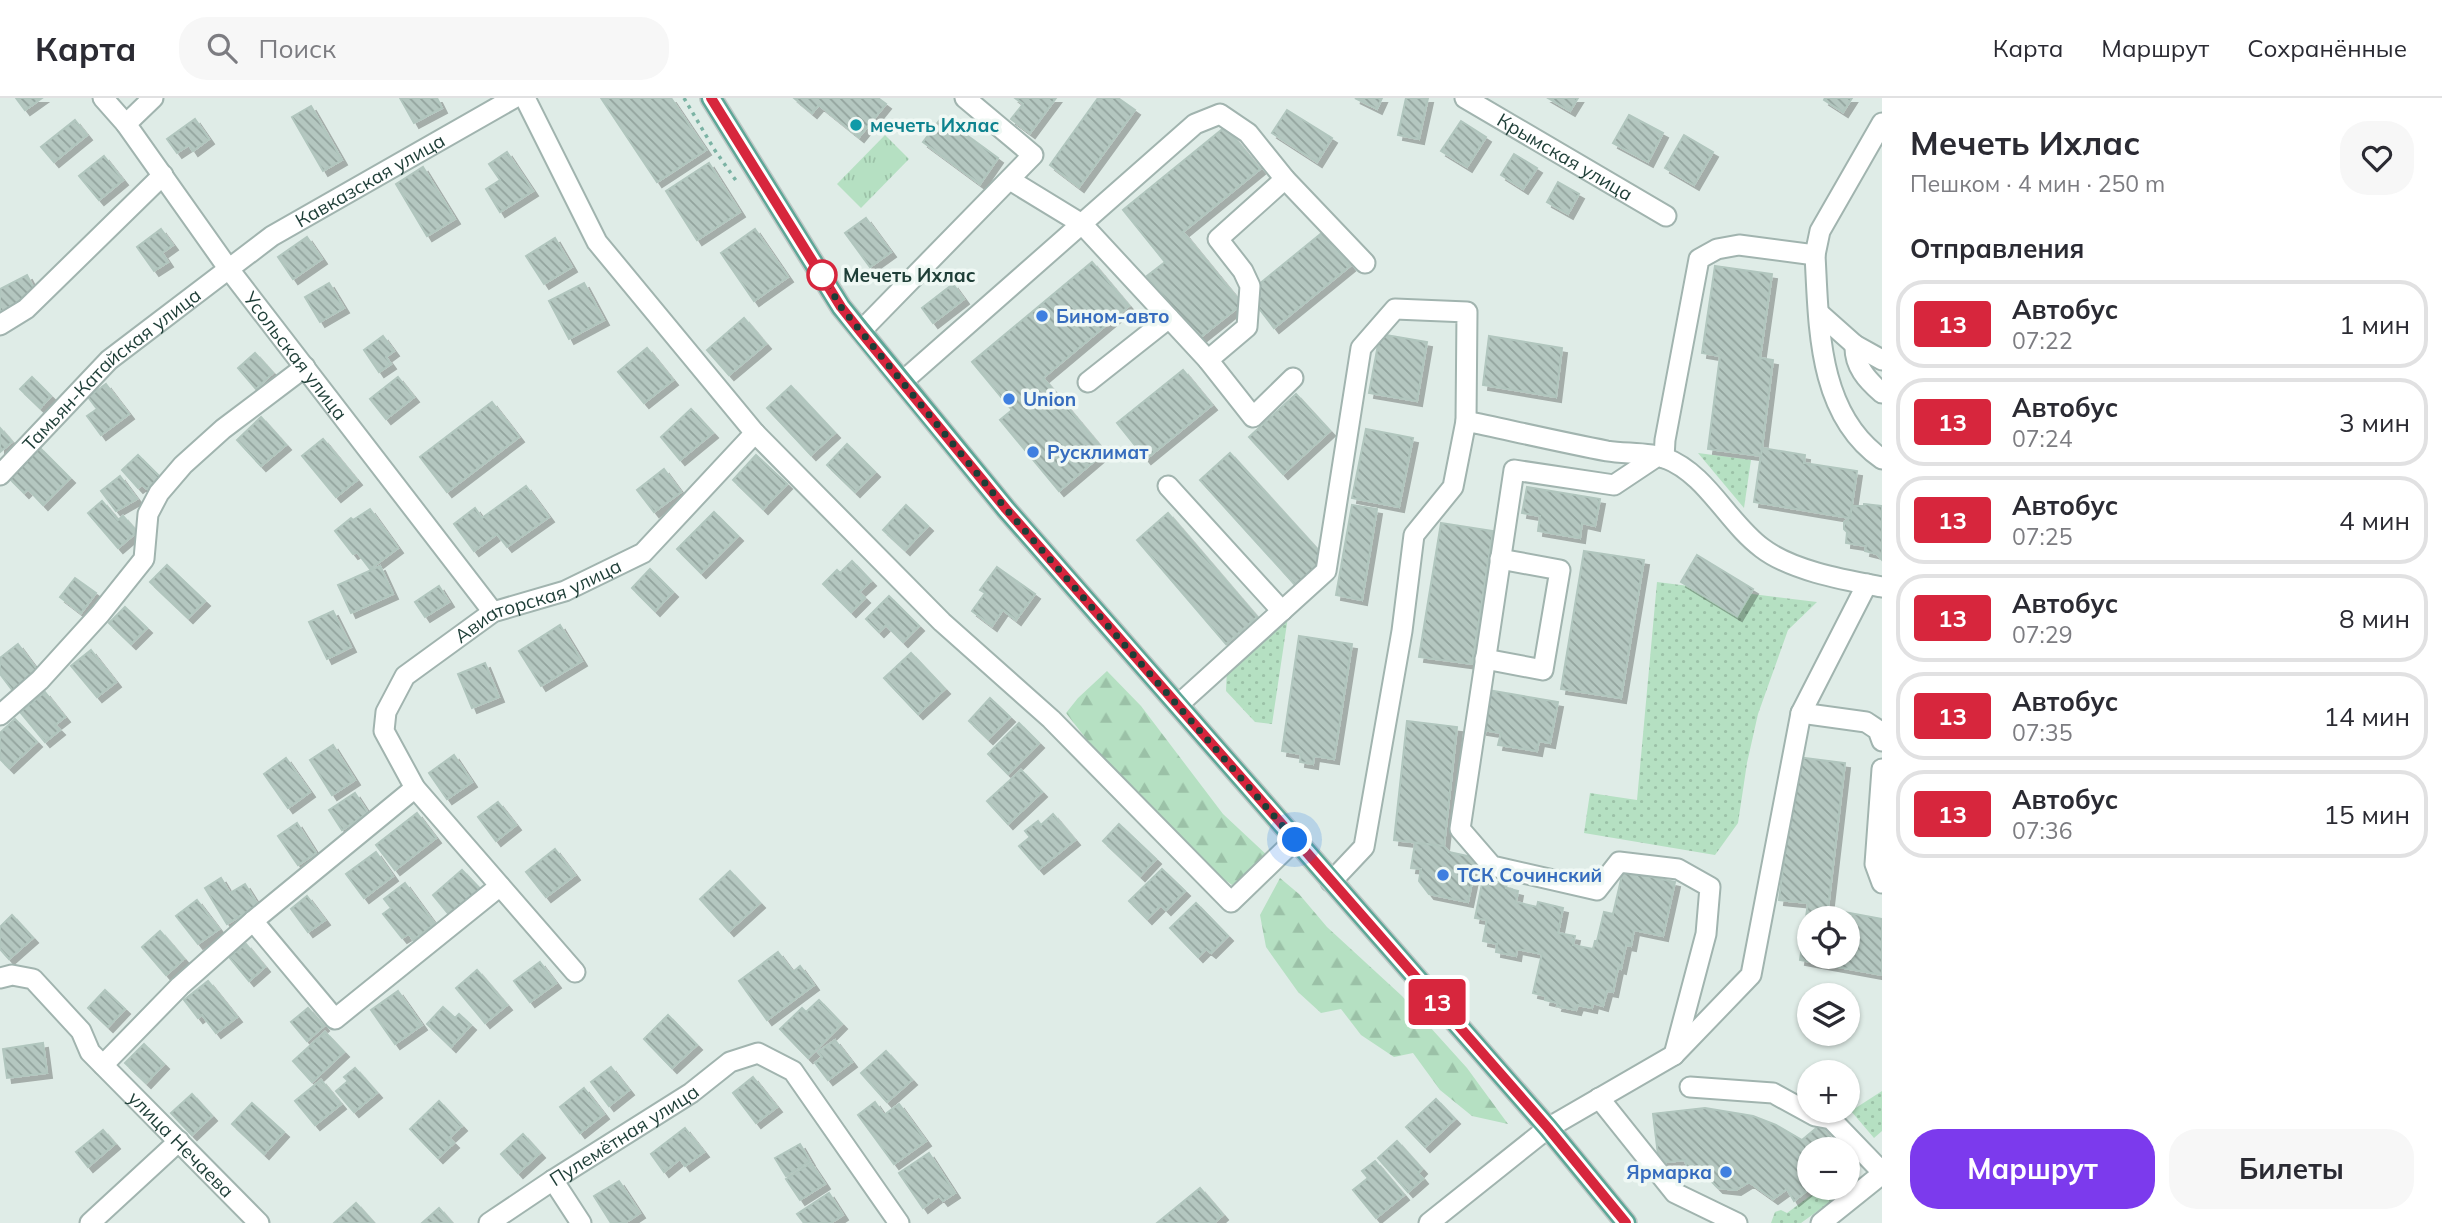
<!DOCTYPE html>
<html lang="ru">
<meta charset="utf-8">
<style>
body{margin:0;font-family:Mulish,sans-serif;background:#f7f7f7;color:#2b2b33;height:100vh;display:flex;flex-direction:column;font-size:26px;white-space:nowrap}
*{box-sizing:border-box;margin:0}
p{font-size:23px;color:#7c7c81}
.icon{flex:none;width:38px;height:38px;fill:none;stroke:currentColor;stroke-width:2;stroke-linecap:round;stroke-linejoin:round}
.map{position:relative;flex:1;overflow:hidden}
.drawer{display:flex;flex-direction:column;background:#fff;width:560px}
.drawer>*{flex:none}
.badge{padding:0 14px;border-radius:5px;font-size:24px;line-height:46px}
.tools{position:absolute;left:1797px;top:808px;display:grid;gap:14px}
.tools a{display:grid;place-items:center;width:63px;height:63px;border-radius:50%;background:#fff;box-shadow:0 2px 5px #0004;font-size:35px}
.you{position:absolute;width:35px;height:35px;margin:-18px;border:5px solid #fff;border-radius:50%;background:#1a73e8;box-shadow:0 0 0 10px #1a73e833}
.map>.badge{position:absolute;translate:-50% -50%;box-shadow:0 0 0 4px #fff}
h2{padding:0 28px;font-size:26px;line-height:63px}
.round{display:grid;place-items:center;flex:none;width:74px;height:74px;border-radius:28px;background:#f7f7f7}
.head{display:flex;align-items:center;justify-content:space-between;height:119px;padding:0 28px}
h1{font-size:33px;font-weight:700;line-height:52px}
.button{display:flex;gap:14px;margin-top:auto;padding:14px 28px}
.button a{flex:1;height:80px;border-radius:28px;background:#7c3aed;color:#fff;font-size:28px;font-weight:700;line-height:80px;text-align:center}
.button a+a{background:#f7f7f7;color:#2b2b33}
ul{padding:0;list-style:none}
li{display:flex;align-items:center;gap:21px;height:88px;margin:0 14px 10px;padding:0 14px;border:4px solid #e1e1e2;border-radius:28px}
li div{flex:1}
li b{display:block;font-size:26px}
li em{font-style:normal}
li .badge{min-width:77px;font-weight:700;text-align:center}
header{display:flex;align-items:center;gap:42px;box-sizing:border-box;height:98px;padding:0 35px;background:#fff;border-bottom:2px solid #e1e1e2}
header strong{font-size:33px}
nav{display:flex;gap:38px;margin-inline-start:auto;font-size:24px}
.search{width:490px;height:63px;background:#f7f7f7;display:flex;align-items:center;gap:18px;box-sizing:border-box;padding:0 24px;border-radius:28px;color:#7c7c81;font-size:26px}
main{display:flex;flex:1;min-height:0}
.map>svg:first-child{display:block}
.grass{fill:url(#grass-dots)}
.forest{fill:url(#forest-firs)}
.park{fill:url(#park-tufts)}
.building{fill:url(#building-back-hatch);stroke:#b1c6be;stroke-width:2;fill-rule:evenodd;filter:url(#shadow)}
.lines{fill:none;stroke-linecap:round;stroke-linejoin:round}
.minor-casing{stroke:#a1b4af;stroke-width:23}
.major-casing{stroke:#c0c9c7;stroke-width:24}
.path{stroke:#7bb3a4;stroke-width:3.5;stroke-dasharray:3.5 5;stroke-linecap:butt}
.minor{stroke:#fff;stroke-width:19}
.major{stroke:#5ea797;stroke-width:21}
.line-casing{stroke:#fff;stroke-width:16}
.line{stroke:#d7263d;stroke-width:10}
.walk{stroke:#1e3e37;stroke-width:7;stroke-dasharray:0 12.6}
.culture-dot{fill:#0f9aa8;stroke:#eff8f4;stroke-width:2.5}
.stop-dot{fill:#fff;stroke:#d7263d;stroke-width:3.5}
.shop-dot{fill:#3f7fe0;stroke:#eff8f4;stroke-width:2.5}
.labels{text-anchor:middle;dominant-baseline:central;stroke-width:7;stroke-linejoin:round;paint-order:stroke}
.culture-label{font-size:19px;font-weight:bold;fill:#0d838f;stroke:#eff8f4;text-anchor:start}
.street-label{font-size:19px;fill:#1e3e37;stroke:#eff8f4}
.stop-label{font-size:19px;font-weight:bold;fill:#1e3e37;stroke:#eff8f4;text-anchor:start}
.shop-label{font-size:19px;font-weight:bold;fill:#366cbe;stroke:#eff8f4;text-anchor:start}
</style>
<header>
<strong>Карта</strong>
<div class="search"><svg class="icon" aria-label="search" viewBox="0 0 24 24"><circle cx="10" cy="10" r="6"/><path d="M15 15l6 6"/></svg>Поиск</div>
<nav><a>Карта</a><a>Маршрут</a><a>Сохранённые</a></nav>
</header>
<main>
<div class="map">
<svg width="1882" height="1125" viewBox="0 0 1882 1125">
<defs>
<pattern id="grass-dots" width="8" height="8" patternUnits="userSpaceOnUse" patternTransform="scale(1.75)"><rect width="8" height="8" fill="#b5e0c2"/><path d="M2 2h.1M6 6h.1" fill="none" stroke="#9bc1a7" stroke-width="1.8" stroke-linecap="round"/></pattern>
<pattern id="forest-firs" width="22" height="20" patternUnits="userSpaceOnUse" patternTransform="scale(1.75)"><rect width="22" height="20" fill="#b5e0c2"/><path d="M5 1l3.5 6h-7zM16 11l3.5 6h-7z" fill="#9bc1a7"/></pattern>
<pattern id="park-tufts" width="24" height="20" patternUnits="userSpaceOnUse" patternTransform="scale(1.75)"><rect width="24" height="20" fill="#b5e0c2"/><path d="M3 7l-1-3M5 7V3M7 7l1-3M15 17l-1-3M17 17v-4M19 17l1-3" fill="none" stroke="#9bc1a7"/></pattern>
<pattern id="building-back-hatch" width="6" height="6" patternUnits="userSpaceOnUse" patternTransform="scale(1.75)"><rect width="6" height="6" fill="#b4c7c0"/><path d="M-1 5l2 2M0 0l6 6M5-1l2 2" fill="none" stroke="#92a39d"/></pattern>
<filter id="shadow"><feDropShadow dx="5" dy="5" stdDeviation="0" flood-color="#0004"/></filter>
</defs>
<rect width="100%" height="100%" fill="#dfece7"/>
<path class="grass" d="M1698 355 1751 362 1744 410Z
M1657 484 1817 504 1788 532 1758 616 1747 665 1738 725 1715 757 1584 735 1590 695 1637 702Z
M1289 512 1272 626 1255 624 1226 593 1227 570Z
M1882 993V1033L1874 1040 1851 1013Z
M1821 1090 1847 1092 1801 1125H1771L1775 1114 1781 1112 1787 1115Z"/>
<path class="forest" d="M1107 573 1141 608 1223 716 1269 759 1232 787 1210 771 1105 665 1066 615 1078 600Z
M1280 780 1299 796 1327 829 1402 898 1467 970 1508 1026 1472 1018 1440 992 1413 955 1394 959 1361 937 1341 911 1321 915 1298 894 1266 849 1260 817Z"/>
<path class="park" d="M885 37 909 61 861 110 837 86Z"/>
<path class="building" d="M16 0H42L25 12Z
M400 0H437L442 10 414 25Z
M601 0H671L706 52 657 84Z
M794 0H878L886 6 859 39 819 7 812 15Z
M1015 0H1056L1030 35 1011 21 1023 6Z
M1098 0H1118L1135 12 1079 89 1050 67Z
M1355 0H1382L1377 11Z
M1406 0H1428L1419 41 1398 37Z
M1548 0H1578L1570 13Z
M1825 0H1852L1843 14 1824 2Z
M311 8 342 62 323 73 292 19Z
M1287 12 1332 40 1317 64 1272 35Z
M1629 17 1663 35 1648 64 1613 45Z
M942 19 998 60 980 86 923 44Z
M195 21 209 41 193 53 189 47 177 55 167 41Z
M75 22 87 37 54 64 41 49Z
M1461 23 1486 39 1467 69 1441 53Z
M1225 29 1260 71 1183 134 1242 206 1198 241 1147 178 1165 164 1123 112Z
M1684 37 1713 54 1694 87 1665 70Z
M507 54 533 93 500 114 486 91 500 82 489 66Z
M1514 56 1537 70 1523 91 1501 77Z
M104 58 123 82 99 102 79 78Z
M709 65 740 114 697 142 666 93Z
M423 69 455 121 427 138 396 86Z
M1558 84 1579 96 1568 116 1547 104Z
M866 120 891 154 870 169 845 135Z
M161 131 173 147 162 155 168 164 154 173 137 149Z
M755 131 788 179 754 203 721 155Z
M1323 134 1350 168 1274 230 1254 204 1260 199 1253 191Z
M307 139 322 161 293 181 278 159Z
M555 140 572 169 544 186 526 158Z
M1092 164 1129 208 1043 280 1105 354 1059 393 1000 322 1012 312 972 264Z
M1715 168 1772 176 1760 260 1773 262 1761 358 1708 351 1720 258 1702 255Z
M27 177 36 195 0 214V191Z
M329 185 344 210 320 224 305 199Z
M584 185 604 222 569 241 549 203Z
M953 186 964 201 933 225 922 210Z
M744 220 766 246 729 277 707 252Z
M1380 236 1427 244 1417 303 1369 295Z
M383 238 394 253 386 259 391 266 379 274 364 252Z
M1489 238 1562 250 1556 299 1483 287Z
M647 250 673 282 644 305 618 274Z
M255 255 273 275 256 291 238 270Z
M1183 272 1212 307 1146 361 1117 325Z
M32 279 51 298 40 310 20 291Z
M398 279 414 299 386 321 370 301Z
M106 286 129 316 101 337 87 318 97 311 88 299Z
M791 288 835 335 811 357 767 310Z
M1296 296 1330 333 1283 376 1249 339Z
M492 304 519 339 447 394 420 359Z
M691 311 713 335 680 362 661 339Z
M261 319 286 347 261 368 237 342Z
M0 330 12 344 0 354Z
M1366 331 1413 340 1399 409 1352 400Z
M323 341 357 382 336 399 302 358Z
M847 346 875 374 855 394 827 367Z
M39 349 70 380 43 407 28 391 24 395 8 379Z
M1762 350 1805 357 1804 365 1857 373 1850 420 1754 404Z
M1230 355 1327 462 1297 489 1200 382Z
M138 357 160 379 147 391 142 387 138 390 122 372Z
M756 357 787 386 763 411 733 382Z
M664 371 681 394 654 414 637 392Z
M120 378 137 401 116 413 101 393Z
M526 388 549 419 507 449 497 436 474 453 454 426 475 410 482 420Z
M1527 389 1600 401 1595 428 1582 425 1580 440 1538 433 1540 418 1522 415Z
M102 403 118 422 123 418 137 434 118 450 88 415Z
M1864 406 1882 408V462L1877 456 1865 453 1866 448 1846 445 1847 434 1844 431V424L1850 420 1852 408H1864Z
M906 407 928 428 905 452 883 432Z
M1352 407 1377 411 1362 502 1336 497Z
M370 411 398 450 370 471 357 454 353 456 335 433 351 420 353 422Z
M714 414 738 438 701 475 677 451Z
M1168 415 1257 519 1226 546 1137 442Z
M1441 425 1493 433 1472 566 1419 559Z
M1584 453 1644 462 1621 600 1561 591Z
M1697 457 1753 491 1737 518 1681 484Z
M852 463 871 483 859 494 865 500 851 514 823 486 837 472 840 475Z
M167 467 205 503 188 520 150 484Z
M380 468 393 496 351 515 338 487Z
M997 469 1035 496 1016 522 1003 512 992 528 972 513 985 495 980 492Z
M650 471 673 494 655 513 632 490Z
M75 480 96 495 81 515 60 499Z
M439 488 449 504 425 519 415 504Z
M889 498 919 528 903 544 886 527 879 534 866 521Z
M125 509 147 530 131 546 109 525Z
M333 513 351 549 327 561 309 524Z
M560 527 582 563 541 588 519 553Z
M1299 538 1352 546 1334 661 1314 658 1313 666 1300 664 1301 656 1282 653Z
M18 546 38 573 13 593 0 576V560Z
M91 552 116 584 97 599 71 568Z
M911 555 945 591 918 616 884 580Z
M485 565 499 599 472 610 458 576Z
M1488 592 1558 604 1550 645 1539 643 1537 653 1498 647 1501 635 1482 632Z
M45 594 65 619 55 627 60 632 45 644 20 614Z
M990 600 1010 619 988 641 969 623Z
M15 621 37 644 9 670 0 661V635Z
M1407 623 1457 629 1444 748 1394 742Z
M1019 625 1039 645 1008 676 988 656Z
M333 647 355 682 332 697 310 662Z
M454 657 472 684 447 701 429 675Z
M1797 659 1845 665 1828 811 1882 821V877L1800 862 1808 805 1779 802ZM1810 821H1848V859H1810Z
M286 660 310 694 288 710 264 676Z
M1021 672 1042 694 1008 726 987 703Z
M355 695 368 715 342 732 329 712Z
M498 704 516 727 496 743 478 719Z
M417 715 436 740 395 772 376 747Z
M1053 716 1075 742 1039 771 1019 748 1030 739 1025 733 1038 723 1041 727Z
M297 725 316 755 298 767 278 738Z
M1119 726 1156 761 1140 778 1103 743Z
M1415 745 1444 748 1449 754 1477 760 1468 804 1429 796 1419 783 1421 771 1411 770Z
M555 751 575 777 546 799 526 774Z
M376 754 393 778 364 800 346 776Z
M1162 771 1185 793 1166 812 1161 807 1147 821 1129 803Z
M462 772 481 792 451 819 433 797Z
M730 773 760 805 729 833 700 801Z
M1623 773 1675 784 1663 838 1634 832 1631 848 1626 847 1621 871 1618 870 1613 894 1607 893 1603 908 1593 905 1592 910 1578 907 1576 912 1557 908 1558 905 1545 902 1546 898 1533 895 1542 856 1517 851 1516 858 1496 854 1497 846 1483 843 1487 822 1475 820 1483 781 1507 786 1506 790 1518 793 1516 804 1537 809 1538 804 1563 810 1558 835 1575 838 1573 847 1593 851 1595 843H1597L1604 814 1613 816Z
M221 780 230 795 245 786 258 807 227 826 205 790Z
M405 785 435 826 413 842 409 836 402 840 383 816 391 810 384 801Z
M307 798 325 822 308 834 291 811Z
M197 802 219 831 198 846 176 818Z
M1196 805 1228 838 1211 855 1206 851 1198 859 1170 830Z
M12 817 33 840 9 861 0 851V829Z
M160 833 184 861 166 877 142 849Z
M246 846 265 869 249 883 229 859Z
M778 854 793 874 800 868 814 887 767 922 739 883Z
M540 864 556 885 530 904 514 883Z
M477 872 507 907 485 925 456 890Z
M208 883 237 919 216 935 202 917 198 920 184 902Z
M105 892 125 911 108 929 88 910Z
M398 893 422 927 395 946 371 912Z
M819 902 842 926 808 960 780 931 802 910 806 914Z
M443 909 455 920 459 916 471 927 451 949 427 926Z
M308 910 324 928 307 943 291 924Z
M668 917 697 947 672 970 644 941Z
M325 934 344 954 312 984 293 963Z
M835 942 852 964 828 982 815 965 822 959 818 954Z
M43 945 47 975 7 980 3 951Z
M144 946 164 966 146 985 125 965Z
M886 953 912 982 887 1004 861 975Z
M611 969 629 992 609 1008 591 984Z
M355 970 377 995 354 1014 336 993 348 983 344 979Z
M753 979 777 1009 756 1025 733 995Z
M321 982 341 1006 315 1027 295 1003Z
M584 990 604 1016 580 1035 560 1009Z
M192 996 212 1018 192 1037 171 1015Z
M1436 1001 1455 1021 1425 1049 1406 1029Z
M439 1003 462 1028 449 1040 454 1045 438 1060 410 1031Z
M875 1004 884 1017 899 1006 926 1043 894 1066 858 1017Z
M252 1005 284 1034 264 1056 232 1026Z
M1705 1010 1753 1018 1776 1027 1802 1042 1820 1027 1839 1052H1810V1090L1794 1103 1787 1091 1773 1101 1749 1084 1736 1092 1718 1090 1710 1082 1708 1074H1688L1685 1062 1659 1065 1653 1016Z
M685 1030 704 1054 685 1068 680 1061 664 1074 651 1056Z
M103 1032 115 1046 88 1069 76 1054Z
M523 1036 540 1055 518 1075 501 1056Z
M1397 1043 1422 1071 1418 1075 1423 1081 1408 1094 1378 1060Z
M800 1046 810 1063 786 1078 775 1060Z
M929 1055 955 1095 943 1103 939 1098 923 1110 899 1075Z
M1375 1063 1404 1097 1376 1120 1353 1092 1368 1080 1362 1073Z
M811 1065 825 1086 800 1102 786 1081Z
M619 1083 640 1115 625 1125H611L594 1098Z
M1200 1090 1223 1117 1214 1125H1157Z
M829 1095 843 1117 831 1125H804L797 1116Z
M356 1105 374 1125H334Z
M439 1110 452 1125H422Z"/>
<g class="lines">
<g class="minor-casing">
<g id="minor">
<path id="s1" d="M103 0 126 26 228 170 493 514"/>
<path d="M525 0 597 144 755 335 942 524 1051 621 1231 804 1295 742"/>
<path id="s2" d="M1465 0 1666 118"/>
<path d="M126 26 153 0"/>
<path d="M1010 82 1082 126 1208 262 1253 319 1293 280"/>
<path d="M1815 157 1820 133 1882 25"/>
<path d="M1819 215 1855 247 1882 262"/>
<path d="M0 227 26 211 163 77"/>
<path d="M861 233 1033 57 965 0"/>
<path d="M1855 247C1854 268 1867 282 1882 295"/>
<path d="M1208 262 1247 229 1250 188 1243 173 1218 141 1285 81"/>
<path d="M902 284 1195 26 1220 16 1248 35 1285 81 1365 165"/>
<path d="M1088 284 1169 220"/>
<path d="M1656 359 1614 387 1514 372 1460 731 1492 768 1597 792 1619 764 1678 771 1710 789 1706 836 1674 957"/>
<path d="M1664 360 1665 342 1699 161 1717 151 1739 147 1815 157C1819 227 1817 316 1882 361"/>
<path id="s3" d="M0 377 109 262 272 138 514 0"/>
<path d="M1168 388 1282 513"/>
<path d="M1485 561 1543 572 1560 472 1500 461"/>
<path d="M1178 607 1326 473 1361 250 1395 211 1467 214 1466 323"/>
<path d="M1801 615 1866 624 1878 632 1882 643"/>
<path d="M0 617 40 582 100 516 144 461 148 416 159 395 183 367 223 331 305 269"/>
<path d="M1882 671 1875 766 1882 785"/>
<path d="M1331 784 1364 749 1402 533 1414 437 1453 389 1466 323C1513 333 1560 344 1607 353 1625 356 1648 354 1665 360 1707 376 1727 424 1762 450 1792 473 1845 482 1882 489"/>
<path d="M253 823 335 921 500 788"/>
<path id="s4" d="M575 874 415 690 384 633 386 614 405 578 493 514 565 493 643 455 755 335"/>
<path id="s5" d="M0 880 12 877 33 881 81 933 90 954 259 1125"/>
<path d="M103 967 180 888 253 823 415 690"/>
<path d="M1690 989 1773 995 1815 1018 1831 1021 1882 1074"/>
<path d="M1599 1000 1675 1095 1737 1125"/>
<path d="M553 1082 581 1125"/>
<path d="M90 1125 179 1043"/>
<path id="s6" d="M489 1125 553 1082 691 995 730 964 758 955 793 973 899 1125"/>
<path d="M1429 1125 1548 1030 1674 957 1751 877 1801 615 1867 486"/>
<path d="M1821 1125 1882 1076"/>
</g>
</g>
<g class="major-casing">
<path id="major" d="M711 0 841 209 1006 411 1548 1030 1626 1125"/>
</g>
<path class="path" d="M684 0 714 51 737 84"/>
<use href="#minor" class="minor"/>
<use href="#major" class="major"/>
</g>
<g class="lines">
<g class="line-casing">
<path id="line" d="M711 0 841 209 860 233 1006 411 1548 1030 1626 1125"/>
</g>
<use href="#line" class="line"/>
<path class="walk" d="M822 177 841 209 1006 411 1295 742"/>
</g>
<circle class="culture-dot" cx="856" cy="27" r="7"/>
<circle class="stop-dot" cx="822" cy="177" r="14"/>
<g class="shop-dot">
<circle cx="1042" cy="218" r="7"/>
<circle cx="1009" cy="301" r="7"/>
<circle cx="1033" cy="354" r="7"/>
<circle cx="1443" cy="777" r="7"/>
<circle cx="1726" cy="1074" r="7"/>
</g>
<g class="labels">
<g class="culture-label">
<text x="870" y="27">мечеть Ихлас</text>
</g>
<g class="street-label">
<text stroke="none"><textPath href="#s2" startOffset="116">Крымская улица</textPath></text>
<text stroke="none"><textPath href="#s3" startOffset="476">Кавказская улица</textPath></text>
<text stroke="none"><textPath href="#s1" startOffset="322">Усольская улица</textPath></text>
<text stroke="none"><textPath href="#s3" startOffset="154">Тамьян-Катайская улица</textPath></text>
<text stroke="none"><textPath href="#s4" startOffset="523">Авиаторская улица</textPath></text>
<text stroke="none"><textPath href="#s6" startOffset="161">Пулемётная улица</textPath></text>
<text stroke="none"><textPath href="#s5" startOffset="257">улица Нечаева</textPath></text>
</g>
<g class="stop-label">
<text x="843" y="177">Мечеть Ихлас</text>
</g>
<g class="shop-label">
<text x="1056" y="218">Бином-авто</text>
<text x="1023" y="301">Union</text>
<text x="1047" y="354">Русклимат</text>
<text x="1457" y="777">ТСК Сочинский</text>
<text x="1712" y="1074" text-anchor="end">Ярмарка</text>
</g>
</g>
</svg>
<div class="tools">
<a><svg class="icon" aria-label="locate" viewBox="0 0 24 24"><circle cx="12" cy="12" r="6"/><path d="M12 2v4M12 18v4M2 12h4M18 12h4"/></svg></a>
<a><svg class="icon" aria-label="layers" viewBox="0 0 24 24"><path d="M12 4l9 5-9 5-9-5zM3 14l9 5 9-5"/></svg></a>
<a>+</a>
<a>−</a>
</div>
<div class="you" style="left:1295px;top:742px"></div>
<b class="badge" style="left:1437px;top:904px;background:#d7263d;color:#fff">13</b>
</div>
<section class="drawer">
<div class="head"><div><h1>Мечеть Ихлас</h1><p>Пешком · 4 мин · 250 m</p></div><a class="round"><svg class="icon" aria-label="heart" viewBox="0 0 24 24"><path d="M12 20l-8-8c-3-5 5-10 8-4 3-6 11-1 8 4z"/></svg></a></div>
<h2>Отправления</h2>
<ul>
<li><span class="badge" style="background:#d7263d;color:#fff">13</span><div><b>Автобус</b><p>07:22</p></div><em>1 мин</em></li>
<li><span class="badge" style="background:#d7263d;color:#fff">13</span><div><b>Автобус</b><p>07:24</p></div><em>3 мин</em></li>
<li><span class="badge" style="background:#d7263d;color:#fff">13</span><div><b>Автобус</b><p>07:25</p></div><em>4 мин</em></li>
<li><span class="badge" style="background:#d7263d;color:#fff">13</span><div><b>Автобус</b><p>07:29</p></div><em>8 мин</em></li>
<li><span class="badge" style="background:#d7263d;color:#fff">13</span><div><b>Автобус</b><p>07:35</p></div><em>14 мин</em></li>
<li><span class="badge" style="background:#d7263d;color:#fff">13</span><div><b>Автобус</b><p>07:36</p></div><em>15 мин</em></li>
</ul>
<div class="button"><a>Маршрут</a><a>Билеты</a></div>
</section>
</main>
